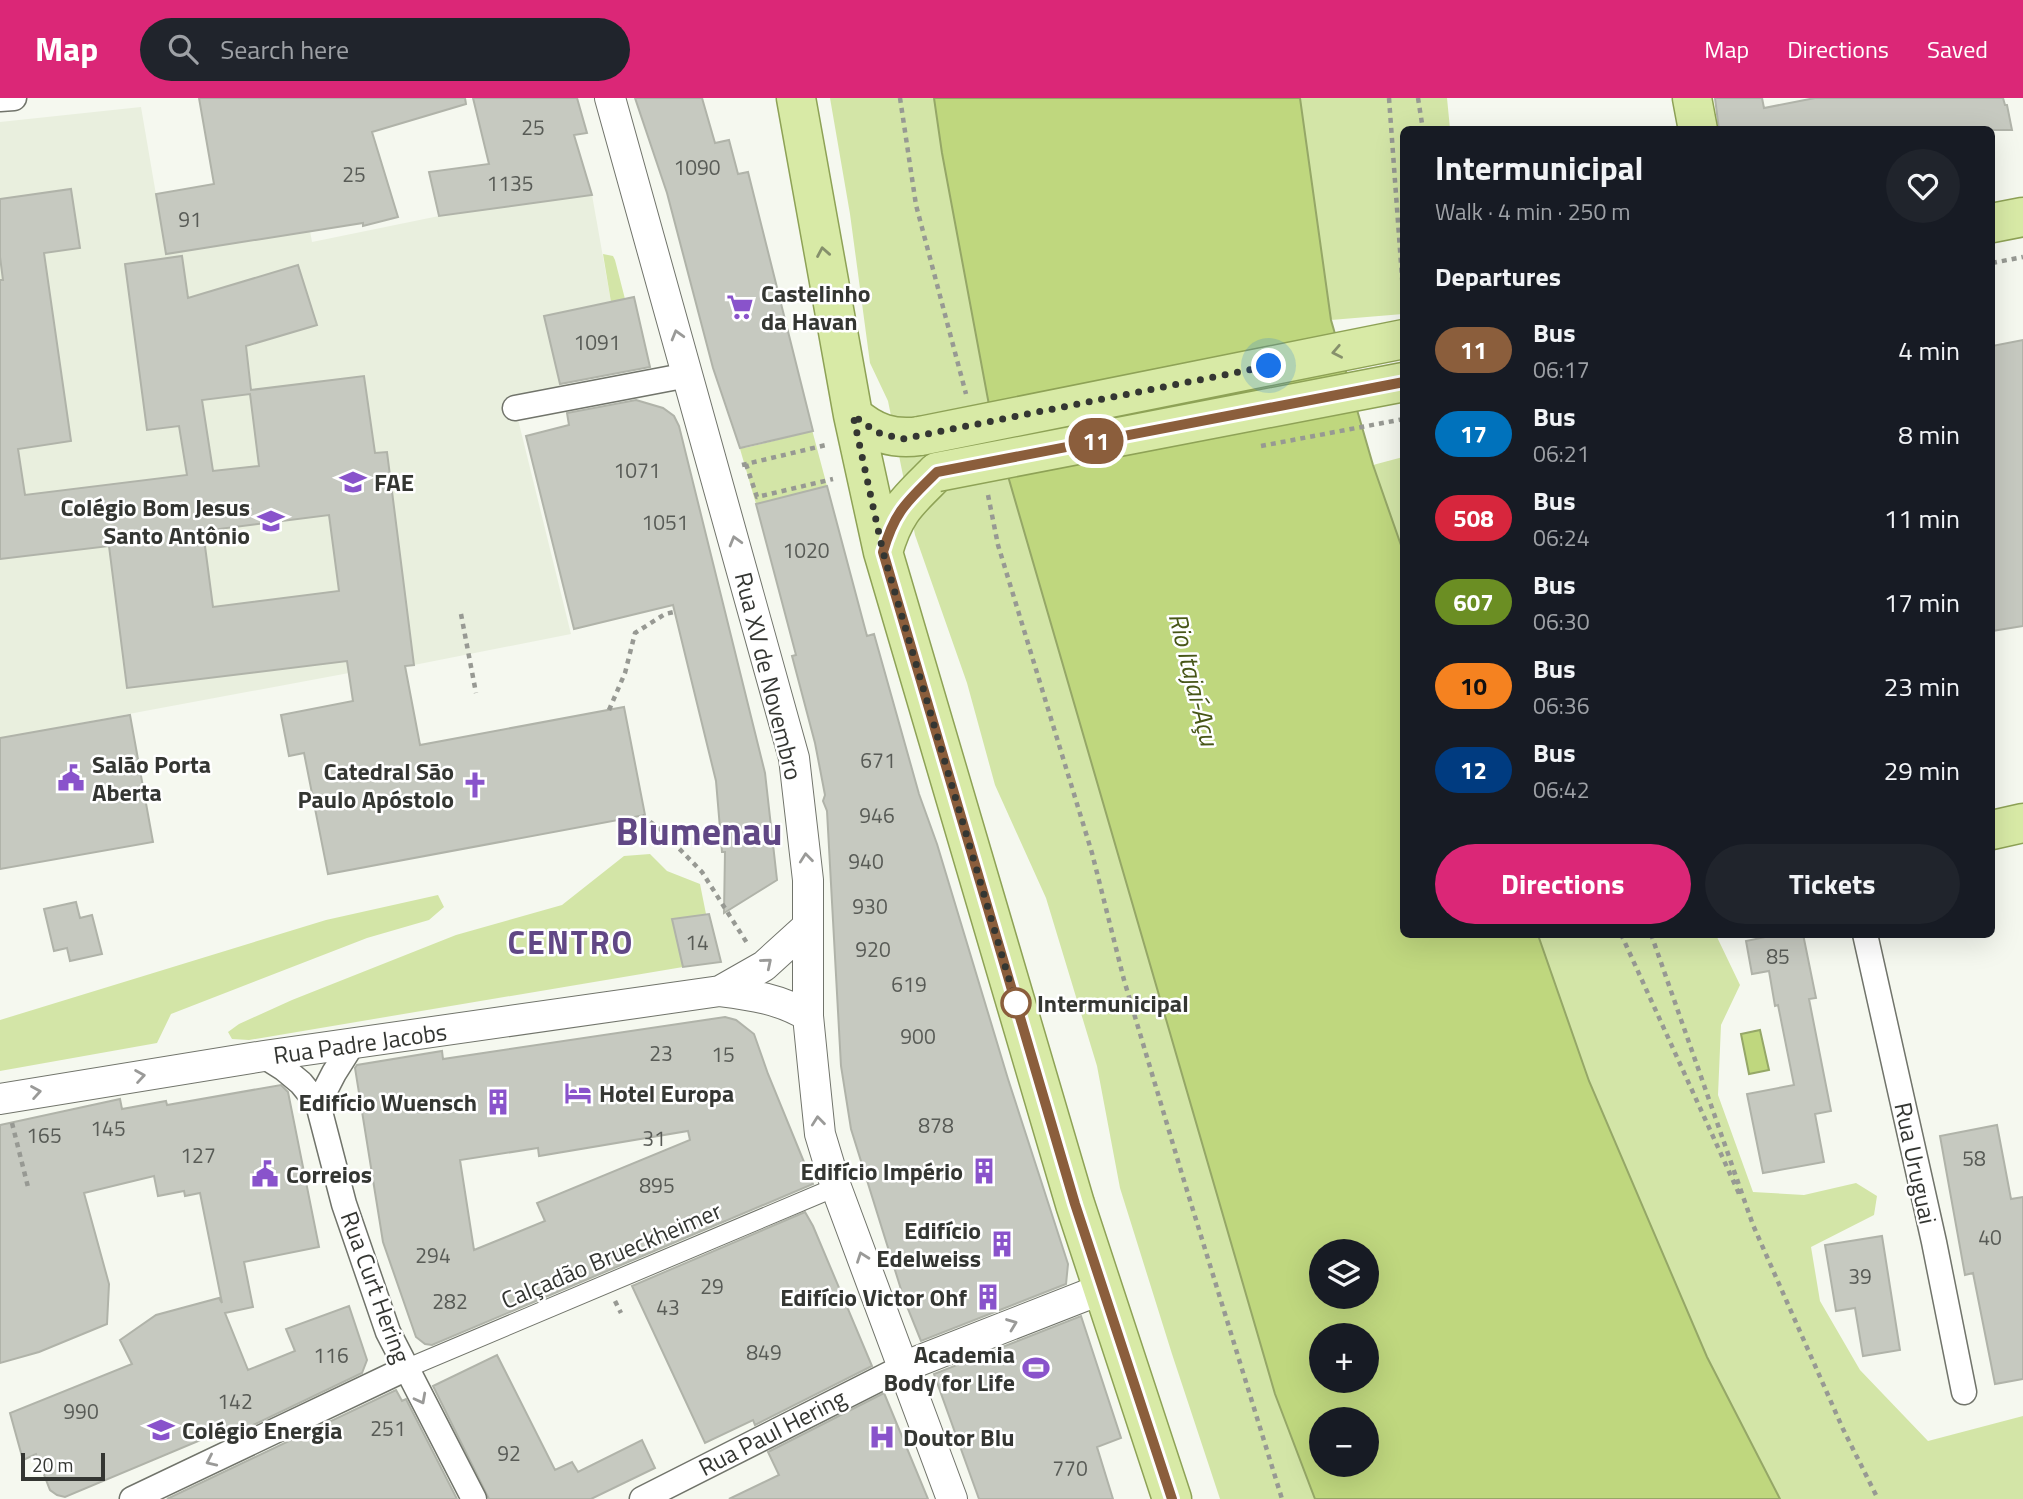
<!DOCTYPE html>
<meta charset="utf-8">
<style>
body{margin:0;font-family:"Titillium Web",sans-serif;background:#20242c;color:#f1f3f6;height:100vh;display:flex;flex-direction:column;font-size:26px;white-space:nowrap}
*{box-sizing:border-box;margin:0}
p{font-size:23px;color:#9ea1a6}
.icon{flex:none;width:38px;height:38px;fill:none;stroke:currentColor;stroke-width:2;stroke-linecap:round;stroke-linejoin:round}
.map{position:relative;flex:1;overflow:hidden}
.panel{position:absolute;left:1400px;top:28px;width:595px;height:812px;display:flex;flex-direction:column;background:#171b24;border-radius:10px;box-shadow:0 7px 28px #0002}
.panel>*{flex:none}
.badge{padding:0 14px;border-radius:23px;font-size:24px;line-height:46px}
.buttons{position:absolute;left:1309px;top:1141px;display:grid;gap:14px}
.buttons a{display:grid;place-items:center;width:70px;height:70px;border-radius:50%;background:#171b24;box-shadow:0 7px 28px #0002;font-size:35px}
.scale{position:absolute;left:21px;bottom:18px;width:84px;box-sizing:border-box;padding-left:7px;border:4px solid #343632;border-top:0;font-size:19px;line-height:24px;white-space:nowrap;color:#343632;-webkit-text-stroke:5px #fff;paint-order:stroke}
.you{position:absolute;width:35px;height:35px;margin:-18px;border:5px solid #fff;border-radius:50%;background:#1a73e8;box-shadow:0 0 0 10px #1a73e833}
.map>.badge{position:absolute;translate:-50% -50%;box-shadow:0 0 0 4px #fff}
h2{padding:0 35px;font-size:26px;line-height:63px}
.round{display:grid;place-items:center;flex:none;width:74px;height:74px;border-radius:37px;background:#20242c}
.overview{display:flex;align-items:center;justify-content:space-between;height:119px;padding:0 35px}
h1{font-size:33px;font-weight:700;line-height:52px}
.action{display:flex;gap:14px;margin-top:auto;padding:14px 35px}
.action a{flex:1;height:80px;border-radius:42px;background:#db2777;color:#fff;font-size:28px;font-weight:700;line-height:80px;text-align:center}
.action a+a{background:#20242c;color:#f1f3f6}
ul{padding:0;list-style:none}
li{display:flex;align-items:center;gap:21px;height:84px;padding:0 35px}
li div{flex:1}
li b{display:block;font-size:26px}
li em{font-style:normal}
li .badge{min-width:77px;font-weight:700;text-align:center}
header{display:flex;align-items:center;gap:42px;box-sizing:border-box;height:98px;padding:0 35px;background:#db2777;color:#fff}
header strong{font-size:33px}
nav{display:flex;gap:38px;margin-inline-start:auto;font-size:24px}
.search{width:490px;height:63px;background:#20242c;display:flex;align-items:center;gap:18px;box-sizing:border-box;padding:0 24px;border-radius:38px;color:#9ea1a6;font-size:26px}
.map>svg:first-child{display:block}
.built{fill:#e9efde}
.green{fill:#d3e5a7}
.water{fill:#bfd77e;stroke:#95a767;stroke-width:2;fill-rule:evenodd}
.building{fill:#c6c9c0;stroke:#b0b3a9;stroke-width:2;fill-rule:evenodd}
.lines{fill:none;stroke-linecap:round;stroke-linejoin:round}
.pedestrian-casing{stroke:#71746b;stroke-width:20}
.minor-casing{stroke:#71746b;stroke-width:27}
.tertiary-casing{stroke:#71746b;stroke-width:32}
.primary-casing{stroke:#8ea256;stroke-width:41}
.path{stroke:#979993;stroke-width:4.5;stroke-dasharray:5 5;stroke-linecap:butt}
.pedestrian{stroke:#fff;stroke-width:18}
.minor{stroke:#fff;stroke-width:24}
.tertiary{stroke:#fff;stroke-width:30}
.primary{stroke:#d8eaa6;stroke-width:38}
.primary-bridge-casing{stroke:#8ea256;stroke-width:41;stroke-linecap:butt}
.path-bridge{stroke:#979993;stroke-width:4.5;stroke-dasharray:5 5;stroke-linecap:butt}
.primary-bridge{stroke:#d8eaa6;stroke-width:38}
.oneway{stroke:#86906c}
.oneway2{stroke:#9a9a98}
.line-casing{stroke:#fff;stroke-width:16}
.line{stroke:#8b5e3c;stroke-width:10}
.walk{stroke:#343632;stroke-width:7;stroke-dasharray:0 12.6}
.stop-dot{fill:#fff;stroke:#8b5e3c;stroke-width:3.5}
.labels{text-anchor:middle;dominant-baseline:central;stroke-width:5;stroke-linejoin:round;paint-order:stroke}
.number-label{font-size:21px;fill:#585b56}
.poi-label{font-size:24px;font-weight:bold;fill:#343632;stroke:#fff;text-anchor:start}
.street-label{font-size:24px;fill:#343632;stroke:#fff}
.stop-label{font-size:24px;font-weight:bold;fill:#343632;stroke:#fff;text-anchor:start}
.water-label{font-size:26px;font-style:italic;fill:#475617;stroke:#fff}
.district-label{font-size:32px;font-weight:bold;letter-spacing:2px;fill:#614885;stroke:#fff}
.town-label{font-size:38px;font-weight:bold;fill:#614885;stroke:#fff}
</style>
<header>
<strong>Map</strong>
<div class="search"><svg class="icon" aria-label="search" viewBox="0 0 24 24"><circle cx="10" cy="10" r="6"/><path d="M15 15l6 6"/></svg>Search here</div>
<nav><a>Map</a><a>Directions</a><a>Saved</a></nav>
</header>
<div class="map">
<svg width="2023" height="1401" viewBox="0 0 2023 1401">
<rect width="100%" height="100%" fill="#f5f8ef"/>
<path class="built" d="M141 9 166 155 310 133 312 144 439 118 592 97 611 204 545 218 560 289 512 297 571 536 414 567 349 575 0 640V24Z"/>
<path class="green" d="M830 0H934L942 55 992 323 1275 1296 1315 1401H1220L1172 1256 1120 1090 1097 968 1046 800 995 687 967 585 915 437 888 303 870 265 850 116Z
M1300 0H1447L1450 31 1404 32 1403 216 1331 222Z
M603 156 613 158 615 162 625 201 611 204Z
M811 328 827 388 756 406 738 344 743 350 749 349 809 334Z
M1403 359V453L1373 367Z
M650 756 667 773 700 786 706 816 673 822 683 869 249 942 232 941 228 934 239 926 292 902 456 837 562 807 624 758Z
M438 797 444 809 429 822 367 840 171 916 157 945 0 973V922L326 822Z
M1538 837H1716L1740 887 1721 927 1718 997 1753 1094 1804 1097 1856 1085 1877 1098 1874 1117 1811 1149 1820 1203 1860 1272 1928 1343 2023 1318V1401H1780L1707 1259 1589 983Z"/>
<path class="water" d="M934 0H1300L1331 222 1373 367 1403 453 1404 836 1538 837 1589 983 1707 1259 1780 1401H1315L1275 1296 992 323 942 55ZM1321 1153H1367V1199H1321ZM1321 1237H1367V1283H1321ZM1321 1321H1367V1367H1321Z
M1760 932 1769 972 1749 976 1741 936Z"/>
<path class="building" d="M199 0H465L466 6 372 34 398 119 363 128V125L166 156 156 96 214 86Z
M473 0H577L587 35 574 37 592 97 439 118 429 74 489 66Z
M635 0H702L715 45 729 42 738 76 748 74 813 333 740 350 713 270 667 95Z
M1715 0H1762L1764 10 1815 0H2003L2005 7H2007L2012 32H1719Z
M71 91 80 150 44 155 71 343 18 351 25 397 187 377 179 328 147 332 125 166 182 158 188 200 298 167 317 227 246 248 251 292 364 278 375 355 387 354 414 567 405 568 420 647 624 609 645 717 328 776 304 655 289 658 281 617 353 603 347 563 127 590 109 448 0 461V182H3L0 159V101ZM250 296 259 368 213 373 202 302ZM329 417 339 493 213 509 203 433Z
M634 199 650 269 560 286 544 218Z
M2023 242V528L1992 533V248Z
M636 302 663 310 674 318 679 328 765 675 777 782 724 815 725 754H722L716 683 673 507 574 531 526 338 569 327 567 315Z
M827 388 867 538 874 536 919 696 937 746 1008 981 1068 1166 1066 1186 921 1243 904 1201 851 1031 841 968 827 713 823 703 825 697 815 645 792 558 796 557 756 406Z
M130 617 153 744 0 771V640Z
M76 804 80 820 92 817 102 856 70 863 67 850 54 853 44 811Z
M709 816 721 864 683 869 672 821Z
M1780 836H1803L1816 900 1809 901 1831 1013 1815 1016 1824 1064 1763 1075 1747 996 1794 987 1778 907 1775 908 1769 873 1752 876 1746 843Z
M725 919 736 922 754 936 768 976 813 1086 432 1247 425 1246 416 1239 383 1144 355 970 357 967 442 953 443 961ZM688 1033 690 1042 537 1105 545 1123 474 1152 460 1062 538 1050 539 1058Z
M281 987 288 994 319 1149 244 1164 253 1209 225 1215 248 1272 295 1253 286 1231 349 1208 367 1262 362 1275 226 1340 222 1333 65 1399 57 1397 50 1392 36 1356 23 1362 10 1315 132 1266 120 1242 156 1217 219 1200 222 1205 200 1095 185 1098 184 1093 158 1098 154 1078 84 1095 109 1186 107 1226 39 1254 0 1265V1027L120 1001 122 1011 166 1003 167 1007Z
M1997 1027 2011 1101 2023 1099V1281L1995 1286 1973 1175 1965 1177 1940 1038Z
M805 1114 813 1128 872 1268 755 1327 753 1322 705 1345 632 1188Z
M1882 1138 1900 1252 1863 1258 1855 1210 1836 1213 1825 1147Z
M1081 1218 1121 1340 1097 1349 1113 1401H979L934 1276Z
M497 1257 555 1372 572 1364 578 1374 642 1342 655 1370 591 1401H489L433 1288Z
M396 1292 402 1303 406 1301 457 1401H167Z
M884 1295 928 1401H729L779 1377 768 1354Z"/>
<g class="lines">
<g class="pedestrian-casing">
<path id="pedestrian" d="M405 1271 836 1089"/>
</g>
<g class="minor-casing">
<path id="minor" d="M0 1 14 0
M515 310 688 277
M1865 836 1934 1144 1964 1294
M264 958 283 970 301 985 318 1006 344 1106 388 1234 474 1401
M318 1006 334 975 353 945
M132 1401 405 1271
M642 1401 903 1269"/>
</g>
<g class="tertiary-casing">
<path id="tertiary" d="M610 0 794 660 808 782V918L813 968 820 1036 836 1089 952 1401
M720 893 764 868 808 828
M0 1001 264 958 720 893C752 897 780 901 808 918
M903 1269 1102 1191"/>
</g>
<g class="primary-casing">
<path id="primary" d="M796 0 853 317 883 454 1075 1106 1172 1401
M1692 0 1698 32
M1992 125 2023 119
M853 317C873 335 893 342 920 338
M883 454C895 412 908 403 937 374
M1992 732 2023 725"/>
</g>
<path class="path" d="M900 0 916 107 966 296
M1389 0 1404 207
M1418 0 1423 32
M1992 165 2023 159
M746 366 757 399 833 381
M742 367 826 347 827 349
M988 397 998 447 1092 755 1124 882 1181 1073 1282 1401
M461 516 476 595
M609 612 625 575 635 535 665 516 674 514
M642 718 660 731 702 774 747 845
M1621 836 1741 1100
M1651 836 1753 1127 1843 1331 1878 1401
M12 1025 28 1089
M615 1203 621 1215"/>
<use href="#pedestrian" class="pedestrian"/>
<use href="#minor" class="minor"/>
<use href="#tertiary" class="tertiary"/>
<use href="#primary" class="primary"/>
<g class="primary-bridge-casing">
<path id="primary-bridge" d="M920 338 1404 241
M937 374 1404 284"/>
</g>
<path class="path-bridge" d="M1261 348 1404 321"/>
<use href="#primary-bridge" class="primary-bridge"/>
</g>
<defs><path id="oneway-chevron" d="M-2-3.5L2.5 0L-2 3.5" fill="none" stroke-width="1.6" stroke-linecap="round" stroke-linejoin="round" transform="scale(1.75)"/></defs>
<g class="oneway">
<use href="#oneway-chevron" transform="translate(823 154) rotate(-100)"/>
<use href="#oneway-chevron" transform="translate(1337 254) rotate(169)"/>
</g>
<g class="oneway2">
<use href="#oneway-chevron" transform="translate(677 237) rotate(-106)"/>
<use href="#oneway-chevron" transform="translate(735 443) rotate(-106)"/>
<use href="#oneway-chevron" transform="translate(806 760) rotate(-96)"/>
<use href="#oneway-chevron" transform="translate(767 865) rotate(-40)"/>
<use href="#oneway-chevron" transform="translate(140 978) rotate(-9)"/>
<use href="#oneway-chevron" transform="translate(36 994) rotate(-10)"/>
<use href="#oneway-chevron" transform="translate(818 1023) rotate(-96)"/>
<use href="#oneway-chevron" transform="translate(862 1159) rotate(-110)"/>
<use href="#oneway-chevron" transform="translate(1012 1226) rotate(-21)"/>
<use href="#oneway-chevron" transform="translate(421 1301) rotate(62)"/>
<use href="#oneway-chevron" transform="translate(211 1363) rotate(155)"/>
</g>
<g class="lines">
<g class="line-casing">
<path id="line" d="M1172 1401 1075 1106 883 454C895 412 908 403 937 374L1404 284"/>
</g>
<use href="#line" class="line"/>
<path class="walk" d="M1016 905 883 454 853 317 876 334 902 341 1269 268"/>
</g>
<defs>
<g id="supermarket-bare" transform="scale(2.1)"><path d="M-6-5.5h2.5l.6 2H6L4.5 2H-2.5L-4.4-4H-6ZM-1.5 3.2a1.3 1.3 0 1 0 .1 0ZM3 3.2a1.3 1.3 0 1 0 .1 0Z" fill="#8953cb" stroke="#fff" stroke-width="2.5" paint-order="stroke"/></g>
<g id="university-bare" transform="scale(2.1)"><path d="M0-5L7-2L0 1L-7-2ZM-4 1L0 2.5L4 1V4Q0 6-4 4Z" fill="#8953cb" stroke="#fff" stroke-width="2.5" paint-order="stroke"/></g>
<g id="school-bare" transform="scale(2.1)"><path d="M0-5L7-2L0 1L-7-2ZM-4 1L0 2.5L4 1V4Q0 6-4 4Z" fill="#8953cb" stroke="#fff" stroke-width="2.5" paint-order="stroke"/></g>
<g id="civic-bare" transform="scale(2.1)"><path d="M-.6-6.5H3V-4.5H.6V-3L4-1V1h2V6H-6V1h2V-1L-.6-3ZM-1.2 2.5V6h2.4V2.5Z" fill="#8953cb" stroke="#fff" stroke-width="2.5" paint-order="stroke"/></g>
<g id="church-bare" transform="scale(2.1)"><path d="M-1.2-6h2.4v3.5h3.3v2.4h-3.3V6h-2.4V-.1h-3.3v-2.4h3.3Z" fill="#8953cb" stroke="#fff" stroke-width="2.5" paint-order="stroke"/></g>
<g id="hotel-bare" transform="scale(2.1)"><path d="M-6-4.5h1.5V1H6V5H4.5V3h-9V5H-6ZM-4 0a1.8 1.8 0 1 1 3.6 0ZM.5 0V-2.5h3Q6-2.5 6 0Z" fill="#8953cb" stroke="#fff" stroke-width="2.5" paint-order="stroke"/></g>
<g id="building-bare" transform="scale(2.1)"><path d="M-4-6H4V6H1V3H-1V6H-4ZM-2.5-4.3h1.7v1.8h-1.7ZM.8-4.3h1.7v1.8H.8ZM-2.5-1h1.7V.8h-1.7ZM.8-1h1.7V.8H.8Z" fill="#8953cb" stroke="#fff" stroke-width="2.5" paint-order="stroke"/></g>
<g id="stadium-bare" transform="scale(2.1)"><path d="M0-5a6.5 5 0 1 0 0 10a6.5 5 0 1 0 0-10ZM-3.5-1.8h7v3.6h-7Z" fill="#8953cb" stroke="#fff" stroke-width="2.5" paint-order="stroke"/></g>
<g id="hospital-bare" transform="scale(2.1)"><path d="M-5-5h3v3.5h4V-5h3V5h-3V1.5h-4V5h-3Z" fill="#8953cb" stroke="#fff" stroke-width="2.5" paint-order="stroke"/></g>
</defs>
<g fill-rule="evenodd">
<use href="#supermarket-bare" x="740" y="209"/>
<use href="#university-bare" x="353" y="384"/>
<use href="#school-bare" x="271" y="423"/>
<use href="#civic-bare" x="71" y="680"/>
<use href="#church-bare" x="475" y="687"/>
<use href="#hotel-bare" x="578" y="995"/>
<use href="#building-bare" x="498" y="1004"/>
<use href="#building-bare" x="984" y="1073"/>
<use href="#civic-bare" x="265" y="1076"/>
<use href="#building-bare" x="1002" y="1146"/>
<use href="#building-bare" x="988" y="1199"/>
<use href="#stadium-bare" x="1036" y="1270"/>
<use href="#school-bare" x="161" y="1332"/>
<use href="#hospital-bare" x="882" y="1339"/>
</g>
<circle class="stop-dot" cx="1016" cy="905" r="14"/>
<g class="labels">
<g class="number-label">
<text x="533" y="29">25</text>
<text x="697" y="69">1090</text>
<text x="354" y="76">25</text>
<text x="510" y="85">1135</text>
<text x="190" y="121">91</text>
<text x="597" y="244">1091</text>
<text x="637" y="372">1071</text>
<text x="665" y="424">1051</text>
<text x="806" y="452">1020</text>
<text x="878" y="662">671</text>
<text x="877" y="717">946</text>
<text x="866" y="763">940</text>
<text x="870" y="808">930</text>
<text x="697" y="844">14</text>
<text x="873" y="851">920</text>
<text x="1778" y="858">85</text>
<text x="909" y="886">619</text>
<text x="918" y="938">900</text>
<text x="661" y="955">23</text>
<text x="723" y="956">15</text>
<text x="936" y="1027">878</text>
<text x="108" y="1030">145</text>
<text x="44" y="1037">165</text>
<text x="654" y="1040">31</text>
<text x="198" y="1057">127</text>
<text x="1974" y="1060">58</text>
<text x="657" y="1087">895</text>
<text x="1990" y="1139">40</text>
<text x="433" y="1157">294</text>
<text x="1860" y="1178">39</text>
<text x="712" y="1188">29</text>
<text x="450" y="1203">282</text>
<text x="668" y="1209">43</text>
<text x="764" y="1254">849</text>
<text x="331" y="1257">116</text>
<text x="235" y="1303">142</text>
<text x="81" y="1313">990</text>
<text x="388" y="1330">251</text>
<text x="509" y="1355">92</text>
<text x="1070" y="1370">770</text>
</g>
<g class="poi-label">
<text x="761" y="195">Castelinho<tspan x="761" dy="28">da Havan</tspan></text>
<text x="374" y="384">FAE</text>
<text x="250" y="409" text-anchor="end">Colégio Bom Jesus<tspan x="250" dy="28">Santo Antônio</tspan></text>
<text x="92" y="666">Salão Porta<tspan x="92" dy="28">Aberta</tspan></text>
<text x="454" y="673" text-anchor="end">Catedral São<tspan x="454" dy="28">Paulo Apóstolo</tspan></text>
<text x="599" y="995">Hotel Europa</text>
<text x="477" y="1004" text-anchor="end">Edifício Wuensch</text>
<text x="963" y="1073" text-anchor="end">Edifício Império</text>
<text x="286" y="1076">Correios</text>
<text x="981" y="1132" text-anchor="end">Edifício<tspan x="981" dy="28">Edelweiss</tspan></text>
<text x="967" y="1199" text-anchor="end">Edifício Victor Ohf</text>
<text x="1015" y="1256" text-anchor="end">Academia<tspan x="1015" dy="28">Body for Life</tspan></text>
<text x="182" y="1332">Colégio Energia</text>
<text x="903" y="1339">Doutor Blu</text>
</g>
<g class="street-label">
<text transform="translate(769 578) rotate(76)">Rua XV de Novembro</text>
<text transform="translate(360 945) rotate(-8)">Rua Padre Jacobs</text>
<text transform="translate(1916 1065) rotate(78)">Rua Uruguai</text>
<text transform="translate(611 1157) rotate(-23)">Calçadão Brueckheimer</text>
<text transform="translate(376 1189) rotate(70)">Rua Curt Hering</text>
<text transform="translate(772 1334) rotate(-27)">Rua Paul Hering</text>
</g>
<g class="stop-label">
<text x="1037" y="905">Intermunicipal</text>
</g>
<g class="water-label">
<text transform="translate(1194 581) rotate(76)">Rio Itajaí-Açu</text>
</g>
<g class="district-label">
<text x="571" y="844">CENTRO</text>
</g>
<g class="town-label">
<text x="699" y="733">Blumenau</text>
</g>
</g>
</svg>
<div class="buttons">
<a><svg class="icon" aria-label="layers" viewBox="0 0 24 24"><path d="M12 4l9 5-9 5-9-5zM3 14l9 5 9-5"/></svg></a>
<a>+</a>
<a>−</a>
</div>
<div class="scale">20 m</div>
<div class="you" style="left:1269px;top:268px"></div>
<b class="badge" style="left:1096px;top:343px;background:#8b5e3c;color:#fff">11</b>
<section class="panel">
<div class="overview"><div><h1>Intermunicipal</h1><p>Walk · 4 min · 250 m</p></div><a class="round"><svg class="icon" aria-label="heart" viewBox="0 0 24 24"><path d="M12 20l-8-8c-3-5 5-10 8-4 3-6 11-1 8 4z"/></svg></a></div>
<h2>Departures</h2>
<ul>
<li><span class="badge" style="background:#8b5e3c;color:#fff">11</span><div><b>Bus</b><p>06:17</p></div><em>4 min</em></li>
<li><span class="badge" style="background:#0072bc;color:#fff">17</span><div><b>Bus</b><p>06:21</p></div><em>8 min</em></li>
<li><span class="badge" style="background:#d7263d;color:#fff">508</span><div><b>Bus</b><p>06:24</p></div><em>11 min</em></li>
<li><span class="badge" style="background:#6b8e23;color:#fff">607</span><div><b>Bus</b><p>06:30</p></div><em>17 min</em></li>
<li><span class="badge" style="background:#f58220;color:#111">10</span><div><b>Bus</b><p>06:36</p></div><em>23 min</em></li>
<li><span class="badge" style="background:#003b80;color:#fff">12</span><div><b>Bus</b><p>06:42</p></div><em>29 min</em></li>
</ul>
<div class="action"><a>Directions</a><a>Tickets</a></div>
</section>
</div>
